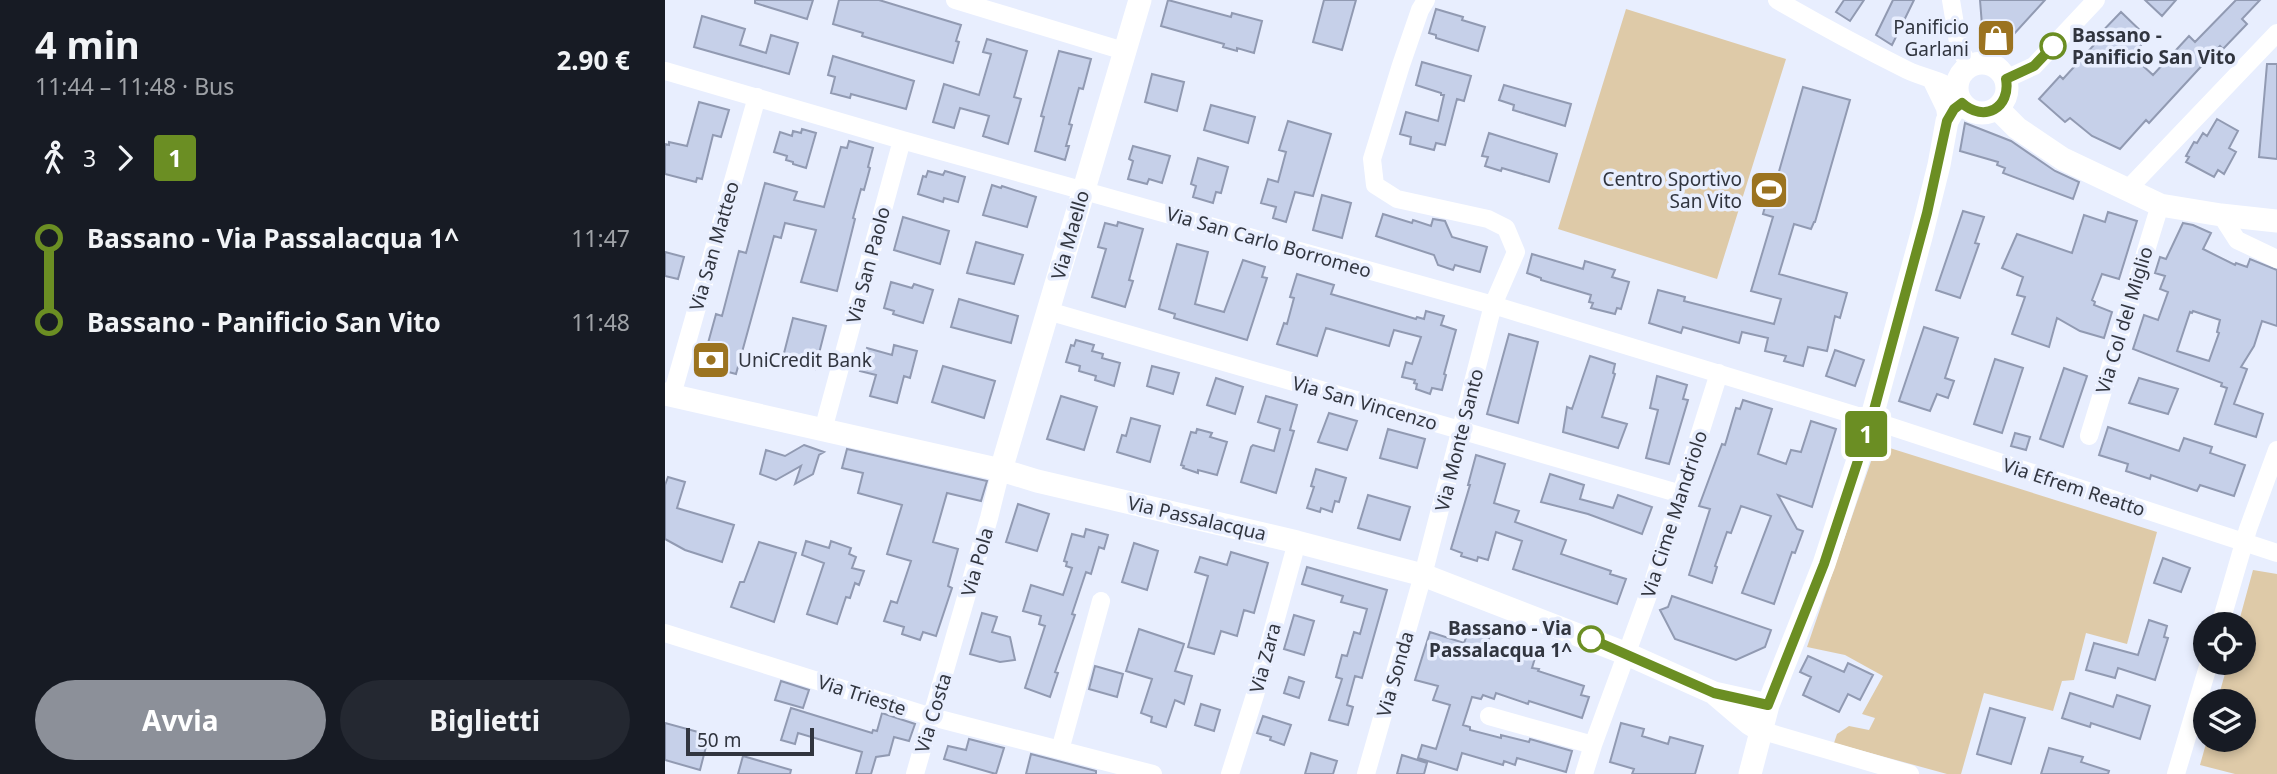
<!DOCTYPE html>
<html lang="it">
<meta charset="utf-8">
<style>
body{margin:0;font-family:"Noto Sans",sans-serif;background:#242831;color:#f1f3f6;height:100vh;display:flex;flex-direction:column;font-size:26px;white-space:nowrap}
*{box-sizing:border-box;margin:0}
p{font-size:23px;color:#9ea1a6}
.icon{flex:none;width:38px;height:38px;fill:none;stroke:currentColor;stroke-width:2;stroke-linecap:round;stroke-linejoin:round}
.map{position:relative;flex:1;overflow:hidden}
.details{display:flex;flex-direction:column;background:#171b24;width:665px}
.details>*{flex:none}
.badge{padding:0 14px;border-radius:5px;font-size:24px;line-height:46px}
.controls{position:absolute;left:1528px;top:612px;display:grid;gap:14px}
.controls a{display:grid;place-items:center;width:63px;height:63px;border-radius:50%;background:#171b24;box-shadow:0 4px 10px #0003;font-size:35px}
.scale{position:absolute;left:21px;bottom:18px;width:128px;box-sizing:border-box;padding-left:7px;border:4px solid #31353f;border-top:0;font-size:19px;line-height:24px;white-space:nowrap;color:#31353f;-webkit-text-stroke:5px #e8eefe;paint-order:stroke}
.map>.badge{position:absolute;translate:-50% -50%;box-shadow:0 0 0 4px #fff}
.legs{display:flex;align-items:center;gap:10px;height:77px;padding:0 35px;font-size:23px}
.legs p{margin-inline-start:auto}
.head{display:flex;align-items:center;justify-content:space-between;height:119px;padding:0 35px}
h1{font-size:38px;font-weight:700;line-height:52px}
.button{display:flex;gap:14px;margin-top:auto;padding:14px 35px}
.button a{flex:1;height:80px;border-radius:42px;background:#8c9099;color:#fff;font-size:28px;font-weight:700;line-height:80px;text-align:center}
.button a+a{background:#242831;color:#f1f3f6}
ul{padding:0 35px;list-style:none}
li{display:flex;align-items:center;gap:24px;height:84px;font-size:26px}
li i{display:grid;place-items:center;width:10px;height:100%;margin:0 9px;background:currentColor}
li i::after{content:'';width:18px;height:18px;margin:-9px;border:5px solid;border-radius:50%;background:#171b24}
li p{margin-inline-start:auto}
li:first-child i{background:linear-gradient(#0000 50%,currentColor 0)}
li:last-child i{background:linear-gradient(currentColor 50%,#0000 0)}
main{display:flex;flex:1;min-height:0}
.map>svg:first-child{display:block}
.grass{fill:#decaa8}
.building{fill:#c6d0e9;stroke:#919ab2;stroke-width:2;fill-rule:evenodd}
.lines{fill:none;stroke-linecap:round;stroke-linejoin:round}
.minor{stroke:#fff;stroke-width:18}
.tertiary{stroke:#fff;stroke-width:23}
.line-1-casing{stroke:#fff;stroke-width:16}
.line-1{stroke:#6b8e23;stroke-width:10}
.stop-1-dot{fill:#fff;stroke:#6b8e23;stroke-width:3.5}
.labels{text-anchor:middle;dominant-baseline:central;stroke-width:7;stroke-linejoin:round;paint-order:stroke}
.poi-label{font-size:19px;fill:#31353f;stroke:#e8eefe;text-anchor:end}
.stop-label{font-size:19px;font-weight:bold;fill:#31353f;stroke:#e8eefe;text-anchor:start}
.street-label{font-size:19px;fill:#31353f;stroke:#e8eefe}
</style>
<main>
<section class="details">
<div class="head"><div><h1>4 min</h1><p>11:44 – 11:48 · Bus</p></div><b>2.90 €</b></div>
<div class="legs"><svg class="icon" aria-label="walk" viewBox="0 0 24 24"><circle cx="13" cy="4" r="2"/><path d="M13 8l-2 6 4 7M11 14l-3 7M7 12l3-4h3l4 4"/></svg>3<svg class="icon" aria-label="forward" viewBox="0 0 24 24"><path d="M9 5l7 7-7 7"/></svg><b class="badge" style="background:#6b8e23;color:#fff">1</b></div>
<ul>
<li><i style="color:#6b8e23"></i><b>Bassano - Via Passalacqua 1^</b><p>11:47</p></li>
<li><i style="color:#6b8e23"></i><b>Bassano - Panificio San Vito</b><p>11:48</p></li>
</ul>
<div class="button"><a>Avvia</a><a>Biglietti</a></div>
</section>
<div class="map">
<svg width="1612" height="774" viewBox="0 0 1612 774">
<rect width="100%" height="100%" fill="#e8eefe"/>
<path class="grass" d="M961 9 1121 59 1052 279 893 229Z
M1212 444 1492 532 1462 644 1421 633 1409 680 1397 681 1388 711 1319 693 1296 774H1282L1169 743 1172 734 1184 726 1204 730 1210 718 1197 714 1218 676 1180 655 1142 647Z
M1588 570 1612 574V774H1570L1535 765 1542 740H1578V702H1552L1563 663H1578V625H1573Z"/>
<path class="building" d="M90 0H148L142 19 90 3Z
M174 0H214L296 25 291 41 294 42 288 63 197 36 198 33 168 24Z
M503 0 566 17 567 13 597 21 589 53 572 48V51L558 47 559 44 496 26Z
M659 0H691L677 50 648 42Z
M1179 0H1199L1185 21 1171 12Z
M1228 0H1249L1227 45 1211 35Z
M1315 0H1380L1338 46 1318 38Z
M1480 0H1511L1497 16Z
M1571 0H1595L1577 19 1582 24 1558 49 1555 46 1484 123 1481 120 1455 149 1427 136 1405 118 1400 122 1374 99 1395 76 1398 79 1429 45 1426 43 1456 12 1483 38 1466 55 1488 75 1524 36 1530 42Z
M771 9 798 17 797 20 820 27 813 51 771 38V35L764 33Z
M37 16 80 29 75 45 101 53 106 35 133 43 124 74 29 47Z
M322 39 362 51 349 97 356 99 343 144 318 136 324 116 295 108 289 128 268 122 279 84 314 95 326 54 318 52Z
M394 51 426 59 418 89 414 88 404 124 407 125 401 146H404L400 160 370 151 379 117 376 116Z
M168 56 249 81 241 109 186 94 185 98 166 93 170 77 163 75Z
M757 62 806 76 799 101 792 99 780 145 771 143 769 150 745 144 746 137 735 134 741 112 773 121 779 95H776V93L751 85Z
M1602 64H1612V159L1594 157Z
M487 74 519 82 512 111 480 102Z
M839 85 906 104 900 126 848 110 849 105 834 100Z
M1138 87 1185 100 1150 222H1149L1146 229 1129 224 1114 274 1182 293 1175 318 1170 316 1162 351 1143 347 1138 366 1119 361 1121 356 1100 351 1103 338 1077 332 1074 343 1018 327 1016 333 984 323 993 290 1020 297 1019 301 1109 324 1116 299 1086 291 1108 217 1098 214 1105 188 1109 189Z
M34 102 64 110 56 137 48 135 37 179 32 178 31 182 0 174V144L4 145V142L22 146Z
M546 105 590 117 583 143 539 130Z
M1552 119 1573 131 1564 148 1571 152 1559 174 1553 170 1549 177 1521 162 1524 157 1521 156 1529 142 1532 143 1538 133 1542 136Z
M623 121 666 134 648 196 630 192 621 222 608 218 611 207 596 203 603 179 613 182 621 152 614 150Z
M1300 123 1346 141 1390 171 1414 182 1408 199 1338 173 1340 168 1332 165 1333 162 1295 151Z
M137 129 151 133 141 168 128 164V162L121 160 122 156 109 152 115 132 127 136 128 131 136 133Z
M824 133 892 154 884 182 837 168 836 171 820 166 823 157 817 156Z
M184 141 208 148 203 167 205 168 199 190 196 189 188 218 190 219 172 291 136 282 151 230 120 223 116 238 109 236 71 374 37 365 51 314 57 316 74 251 81 253 100 183 132 192 129 200 159 207 176 147 182 148Z
M468 146 505 156 497 183 484 179 482 184 463 179 468 161 464 159Z
M533 158 563 167 556 193 551 192 548 203 528 197 531 186 526 184Z
M263 171 278 175 280 171 300 177 293 202 279 198 278 202 253 194 258 176 261 177Z
M327 185 336 188 337 186 371 197 362 227 318 215Z
M657 195 686 203 677 238 648 230Z
M1298 211 1319 217 1310 243 1314 244 1295 298 1271 290Z
M1443 212 1472 221 1454 279 1437 274 1427 300 1430 302 1429 305 1447 312 1439 338 1415 331 1392 318 1384 347 1347 334 1360 297 1352 295 1358 277 1337 268 1352 234 1407 253 1419 215 1440 222Z
M718 214 747 223 748 220 766 226 768 219 780 221 787 237 822 247 815 272 790 265 788 270 773 265 769 255 711 236Z
M238 217 284 231 275 264 229 250Z
M453 222 478 229 464 280 468 281 460 307 427 297 441 249 433 247 440 223 452 226Z
M1518 223 1528 225 1546 233 1538 249 1570 265 1571 263 1582 267 1585 259 1612 270V326L1597 321 1589 346 1576 367 1582 369 1569 404 1598 414 1591 437 1550 424 1562 388 1556 386 1557 383 1468 349 1479 315 1493 320 1503 292 1495 289 1500 276 1490 273 1495 257 1501 259ZM1528 311 1555 320 1552 332 1554 333 1544 361 1512 351 1525 312 1527 313Z
M311 242 358 255 349 284 302 273Z
M512 244 543 252 530 304 559 312 578 260 600 267 597 277 602 278 582 340 509 318 510 314 494 309Z
M0 252 19 257 13 279 0 276Z
M867 254 918 269 920 261 950 270 947 277 964 282 956 309 952 308 950 314 926 308 928 303 924 302 926 295 876 280V278L862 273Z
M632 274 669 285 666 294 751 319 752 317 759 319 761 311 779 316 776 325 791 330 779 374 781 375 777 390 767 388 765 394 751 389 752 384 749 383 750 380 737 377 741 362 747 364 756 337 729 330 724 346 661 328 652 356 612 344 619 323 622 324 629 298 625 297Z
M226 282 247 288 249 284 268 290 258 323 228 314 229 311 219 308Z
M294 299 353 316 346 343 286 327Z
M128 318 161 326 150 369 117 361Z
M1259 327 1293 338 1280 378 1289 381 1283 398 1272 394 1265 411 1234 401Z
M844 334 873 342 853 423 822 414Z
M411 340 429 345 427 351 438 354 437 358 455 363 449 386 430 380 431 376 414 371 415 366 401 362 406 345 409 346Z
M229 345 252 351 245 378 239 376 232 403 205 396 211 375 195 371 202 348 227 355Z
M1170 350 1199 360 1190 386 1161 376Z
M925 356 950 364 948 373 950 374 937 417 962 424 953 448 898 432 902 407 907 409Z
M1330 359 1358 368 1337 433 1309 424Z
M278 366 330 381 319 418 267 402Z
M487 366 514 373 508 394 482 386Z
M1399 368 1422 376 1398 447 1375 439Z
M992 376 1022 385 1018 399 1023 400 1004 464 981 458 993 410 985 408Z
M551 378 578 387 570 414 542 405Z
M1474 378 1513 389 1503 414 1464 403Z
M396 396 432 407 419 450 382 439Z
M601 396 632 405 625 430 629 431 611 493 576 482 586 447 588 445 609 451 615 429 593 422Z
M1078 400 1107 409 1093 454 1121 464 1126 450 1136 452 1146 421 1171 429 1147 507 1113 495 1132 529 1138 531 1130 553 1127 552 1109 604 1077 593 1106 516 1076 506 1066 533 1062 532 1050 566 1052 567 1047 583 1024 575 1045 509 1034 506 1057 444 1060 445 1071 408 1075 409Z
M664 413 692 421 682 450 653 442Z
M466 418 495 426 485 462 452 452 457 435 461 436Z
M1443 427 1514 451 1519 438 1547 447 1545 453 1580 465 1569 496 1535 485 1532 491 1486 475 1485 479 1461 471 1463 464 1434 455Z
M532 429 547 433 545 437 562 442 552 475 533 470V473L518 468 519 466 516 465 526 432 531 433Z
M723 429 760 439 752 468 715 458Z
M1350 433 1365 437 1361 450 1346 446Z
M139 445 159 452 154 455 148 474 130 484 136 466 111 480 95 474 101 450 120 456Z
M182 449 322 481 316 501 282 493 268 542 293 549 283 586 287 588 271 636 258 632 255 640 237 634 239 627 219 621 226 601 232 603 246 561 222 554 237 505 193 493 198 473 177 468Z
M811 455 840 464 829 503 854 511 850 522 901 540 896 554 946 571 945 574 961 579 952 604 848 569 857 541 831 532 823 560 813 557 812 561 796 556 797 553 786 549 805 485H803Z
M651 469 681 478 674 502 670 501 667 512 656 508 655 512 642 508 649 487 646 486Z
M885 474 919 485 915 499 948 508 953 495 987 507 977 534 923 514 876 502Z
M3 477 20 482 12 508 69 525 57 562 20 550 0 539V485Z
M703 495 745 507 735 540 693 528Z
M353 504 384 514 372 551 341 542Z
M421 529 443 535 439 549 434 547 426 574 421 572 407 614 410 615 390 672 393 673 385 697 360 688 380 626 374 624 376 616 358 611 366 585 398 595 407 568 401 566 402 562 399 561 407 534 419 537Z
M141 541 164 548 166 541 186 548 184 554 191 557 187 568 199 571 194 585 190 583 185 598 181 597 172 624 142 614 159 563 137 555Z
M94 542 131 553 109 622 66 607 75 582H79Z
M469 543 493 551 482 590 457 582Z
M566 552 603 563 589 613 579 610 572 636 556 631 549 654 523 647 543 576 530 572 535 557 562 565Z
M1498 558 1525 568 1516 592 1489 583Z
M642 567 722 590 697 678 690 676 682 705 688 707 683 725 664 720 677 679 671 677 677 655 682 656 689 632 695 634 702 609 676 602 678 596 637 584Z
M1007 596 1106 630 1100 647 1071 660 1010 639 995 610 1003 607Z
M317 613 332 617 327 632 345 637 350 660 335 662 305 654Z
M629 615 649 621 639 655 619 649Z
M1484 620 1502 626 1499 637 1503 638 1490 680 1453 668 1450 678 1421 670 1429 643 1473 655Z
M474 629 519 644 510 671 527 676 519 704 510 700 501 727 486 722 487 717 476 713 487 679 461 671Z
M804 630 825 636 822 643 870 658 867 668 874 669 873 671 919 686 916 695 924 697 917 718 864 701 863 704 831 693 829 699 818 695 816 699 807 697 798 725 805 727V730L836 738V735L864 742 865 739 907 751 901 772 852 758 850 765 839 761 838 765 797 753 792 770 753 758 757 745 771 749 785 705 768 700 773 686 750 680 765 632 799 643Z
M1143 656 1179 672 1183 663 1208 675 1195 700 1183 694 1174 712 1138 695 1146 677 1135 672Z
M430 666 458 674 452 697 424 689Z
M624 677 639 682 634 698 619 693Z
M116 681 144 690 138 708 110 700Z
M1405 693 1448 707 1452 695 1485 706 1475 739 1426 723 1425 727 1397 718Z
M536 704 555 710 549 731 530 725Z
M126 708 207 733 208 730 212 731 217 713 250 724 244 741 229 737 224 755 211 757 206 774H191L197 752 133 733 130 744 116 740Z
M1325 708 1360 718 1346 764 1312 754Z
M598 716 626 725 619 745 605 740 606 737 592 733Z
M0 723 44 735 35 770 0 760Z
M956 723 979 729 977 736 1003 744 1005 737 1038 746 1030 774H967L969 769 945 762Z
M304 739 339 748 331 774 279 759 283 746 301 750Z
M1384 748 1418 757 1416 762 1444 771 1443 774H1376Z
M646 753 672 761 668 774H640Z
M366 754 431 771V774H361Z
M737 755 762 763 759 774H732Z
M78 756 126 770 125 774H73Z"/>
<g class="lines">
<path class="minor" d="M290 0 459 51
M1112 0C1155 25 1198 48 1242 70 1261 79 1275 79 1292 91
M1286 0 1294 48 1305 66
M0 71 237 140 828 305 1206 420 1612 553
M1266 79 1280 108 1282 121
M1341 79 1369 66 1431 0
M1463 189 1612 33
M1556 215 1572 240 1612 259
M383 311 1016 494
M7 395 92 97
M158 430 237 140
M1424 436 1495 205
M1555 625 1583 529 1612 450
M0 633 267 717 488 774
M824 716 928 745
M1095 730 1245 774
M395 750 436 601
M250 774 324 518 336 470
M565 774 590 695 632 542
M701 774 758 575 828 305 851 252 841 228 823 219 732 199 710 185 707 159 736 65 755 10 761 0
M919 774 928 745 989 579 1054 373
M1511 774 1544 663"/>
<path class="tertiary" d="M1292 88a25 25 0 1 1 50 0a25 25 0 1 1-50 0Z
M1332 108 1352 128 1398 159 1495 205 1556 215 1612 221
M0 394 336 470 372 481 632 542 758 575 962 654 1049 693 1103 705
M336 470 475 0
M1051 695 1085 724 1095 730
M1085 774 1103 705 1159 564 1206 420 1256 237 1274 165 1282 121 1289 109 1297 103"/>
</g>
<g class="lines">
<g class="line-1-casing">
<path id="line-1" d="M926 639 1049 693 1103 705 1159 564 1206 421 1262 213 1282 121 1289 109 1297 103C1319 123 1346 108 1341 79L1369 66 1388 46"/>
</g>
<use href="#line-1" class="line-1"/>
</g>
<defs>
<g id="shop-square" transform="scale(2.0125)"><rect x="-9" y="-9" width="18" height="18" rx="4" fill="#9b7320" stroke="#e8eefe"/><path d="M-5-2.5h2.3a2.7 3.5 0 0 1 5.4 0H5L5.5 6h-11ZM-1.5-2.5h3a1.5 2.3 0 0 0-3 0Z" fill="#fff"/></g>
<g id="stadium-square" transform="scale(2.0125)"><rect x="-9" y="-9" width="18" height="18" rx="4" fill="#9b7320" stroke="#e8eefe"/><path d="M0-5a6.5 5 0 1 0 0 10a6.5 5 0 1 0 0-10ZM-3.5-1.8h7v3.6h-7Z" fill="#fff"/></g>
<g id="bank-square" transform="scale(2.0125)"><rect x="-9" y="-9" width="18" height="18" rx="4" fill="#9b7320" stroke="#e8eefe"/><path d="M-6-4H6V4H-6ZM0-2.3a2.3 2.3 0 1 0 0 4.6a2.3 2.3 0 1 0 0-4.6Z" fill="#fff"/></g>
</defs>
<g fill-rule="evenodd">
<use href="#shop-square" x="1331" y="38"/>
<use href="#stadium-square" x="1104" y="190"/>
<use href="#bank-square" x="46" y="360"/>
</g>
<g class="stop-1-dot">
<circle cx="1388" cy="46" r="12"/>
<circle cx="926" cy="639" r="12"/>
</g>
<g class="labels">
<g class="poi-label">
<text x="1304" y="27">Panificio<tspan x="1304" dy="22">Garlani</tspan></text>
<text x="1077" y="179">Centro Sportivo<tspan x="1077" dy="22">San Vito</tspan></text>
<text x="73" y="360" text-anchor="start">UniCredit Bank</text>
</g>
<g class="stop-label">
<text x="1407" y="35">Bassano -<tspan x="1407" dy="22">Panificio San Vito</tspan></text>
<text x="907" y="628" text-anchor="end">Bassano - Via<tspan x="907" dy="22">Passalacqua 1^</tspan></text>
</g>
<g class="street-label">
<text transform="translate(405 235) rotate(-74)">Via Maello</text>
<text transform="translate(604 242) rotate(16)">Via San Carlo Borromeo</text>
<text transform="translate(49 246) rotate(-74)">Via San Matteo</text>
<text transform="translate(203 265) rotate(-75)">Via San Paolo</text>
<text transform="translate(1459 320) rotate(-73)">Via Col del Miglio</text>
<text transform="translate(700 403) rotate(16)">Via San Vincenzo</text>
<text transform="translate(794 440) rotate(-76)">Via Monte Santo</text>
<text transform="translate(1409 487) rotate(18)">Via Efrem Reatto</text>
<text transform="translate(1009 514) rotate(-72)">Via Cime Mandriolo</text>
<text transform="translate(532 518) rotate(13)">Via Passalacqua</text>
<text transform="translate(312 562) rotate(-74)">Via Pola</text>
<text transform="translate(600 658) rotate(-75)">Via Zara</text>
<text transform="translate(730 674) rotate(-74)">Via Sonda</text>
<text transform="translate(197 695) rotate(18)">Via Trieste</text>
<text transform="translate(268 713) rotate(-73)">Via Costa</text>
</g>
</g>
</svg>
<div class="controls">
<a><svg class="icon" aria-label="locate" viewBox="0 0 24 24"><circle cx="12" cy="12" r="6"/><path d="M12 2v4M12 18v4M2 12h4M18 12h4"/></svg></a>
<a><svg class="icon" aria-label="layers" viewBox="0 0 24 24"><path d="M12 4l9 5-9 5-9-5zM3 14l9 5 9-5"/></svg></a>
</div>
<div class="scale">50 m</div>
<b class="badge" style="left:1201px;top:434px;background:#6b8e23;color:#fff">1</b>
</div>
</main>
